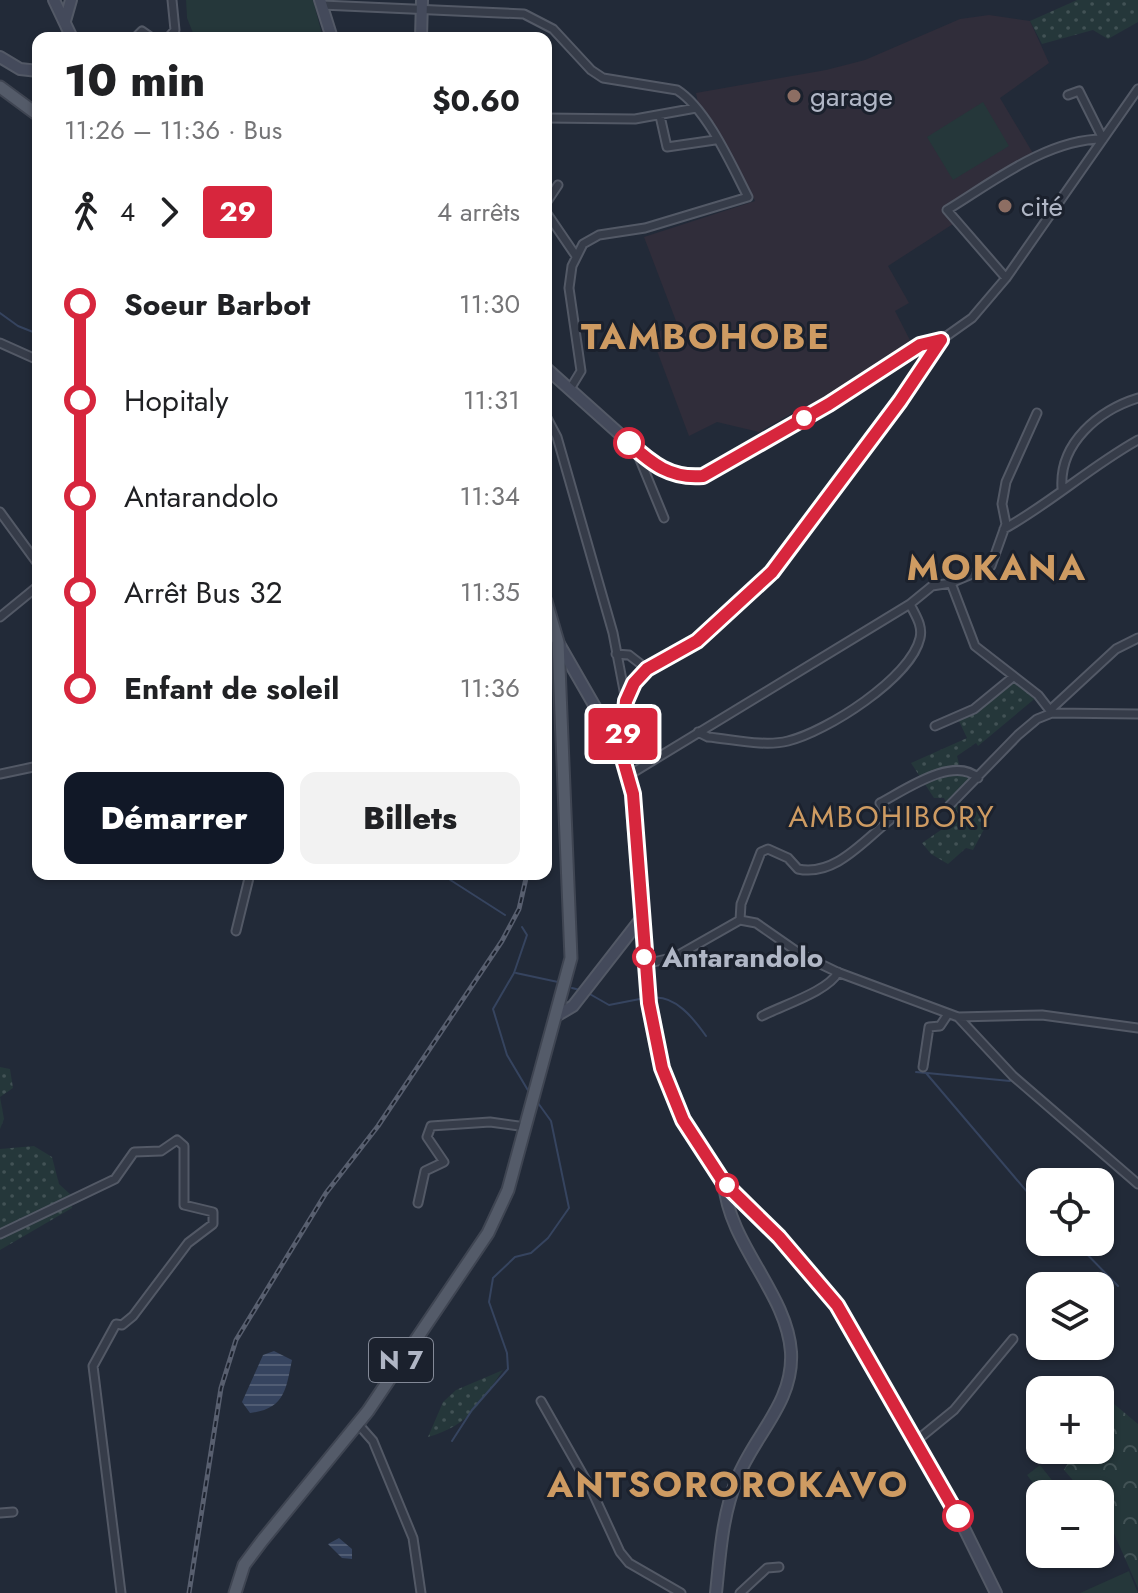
<!DOCTYPE html>
<html lang="fr">
<meta charset="utf-8">
<style>
body{margin:0;font-family:Jost,sans-serif;background:#f2f2f2;color:#202124;height:100vh;display:flex;flex-direction:column;font-size:30px;white-space:nowrap}
*{box-sizing:border-box;margin:0}
p{font-size:26px;color:#757577}
.icon{flex:none;width:44px;height:44px;fill:none;stroke:currentColor;stroke-width:2;stroke-linecap:round;stroke-linejoin:round}
.map{position:relative;flex:1;overflow:hidden}
.panel{position:absolute;left:32px;top:32px;width:520px;height:848px;display:flex;flex-direction:column;background:#fff;border-radius:16px;box-shadow:0 2px 6px #0004}
.panel>*{flex:none}
.badge{padding:0 16px;border-radius:6px;font-size:28px;line-height:52px}
.fabs{position:absolute;left:1026px;top:1168px;display:grid;gap:16px}
.fabs a{display:grid;place-items:center;width:88px;height:88px;border-radius:16px;background:#fff;box-shadow:0 2px 6px #0004;font-size:40px}
.map>.badge{position:absolute;translate:-50% -50%;box-shadow:0 0 0 4px #fff}
.legs{display:flex;align-items:center;gap:12px;height:88px;padding:0 32px;font-size:26px}
.legs p{margin-inline-start:auto}
.overview{display:flex;align-items:center;justify-content:space-between;height:136px;padding:0 32px}
h1{font-size:44px;font-weight:800;line-height:60px}
.button{display:flex;gap:16px;margin-top:auto;padding:16px 32px}
.button a{flex:1;height:92px;border-radius:16px;background:#111827;color:#fff;font-size:32px;font-weight:800;line-height:92px;text-align:center}
.button a+a{background:#f2f2f2;color:#202124}
ul{padding:0 32px;list-style:none}
li{display:flex;align-items:center;gap:28px;height:96px;font-size:30px}
li i{display:grid;place-items:center;width:12px;height:100%;margin:0 10px;background:currentColor}
li i::after{content:'';width:20px;height:20px;margin:-10px;border:6px solid;border-radius:50%;background:#fff}
li p{margin-inline-start:auto}
li:first-child i{background:linear-gradient(#0000 50%,currentColor 0)}
li:last-child i{background:linear-gradient(currentColor 50%,#0000 0)}
.map>svg:first-child{display:block}
.medical{fill:#302d3a}
.grass{fill:url(#grass-dots)}
.forest{fill:url(#forest-crowns)}
.garden{fill:#25373a}
.water{fill:url(#water-rules)}
.lines{fill:none;stroke-linecap:round;stroke-linejoin:round}
.stream{stroke:#36445f;stroke-width:2}
.street-casing{stroke:#535966;stroke-width:11}
.secondary-casing{stroke:#535966;stroke-width:14}
.primary-casing{stroke:#3f4552;stroke-width:15}
.street{stroke:#363c49;stroke-width:7}
.secondary{stroke:#444a5b;stroke-width:10}
.primary{stroke:#545b69;stroke-width:11}
.rail-casing{stroke:#585f6f;stroke-width:5}
.rail{stroke:#1b212d;stroke-width:2;stroke-dasharray:6;stroke-linecap:butt}
.line-1-casing{stroke:#fff;stroke-width:18}
.line-1{stroke:#d7263d;stroke-width:12}
.education-dot{fill:#8d6e63;stroke:#1b212d;stroke-width:3}
.stop-1-dot{fill:#fff;stroke:#d7263d;stroke-width:4}
.labels{text-anchor:middle;dominant-baseline:central;stroke-width:6;stroke-linejoin:round;paint-order:stroke}
.shield{fill:#1b212d;stroke:#838997;stroke-width:2}
.shield-label{font-size:26px;font-weight:bold;fill:#b0b6c5}
.poi-label{font-size:28px;fill:#b0b6c5;stroke:#1b212d;text-anchor:start}
.stop-label{font-size:28px;font-weight:bold;fill:#b0b6c5;stroke:#1b212d;text-anchor:start}
.neighbourhood-label{font-size:30px;letter-spacing:2px;fill:#ce9b62;stroke:#1b212d}
.district-label{font-size:36px;font-weight:bold;letter-spacing:2px;fill:#ce9b62;stroke:#1b212d}
</style>
<div class="map">
<svg width="1138" height="1593" viewBox="0 0 1138 1593">
<defs>
<pattern id="grass-dots" width="8" height="8" patternUnits="userSpaceOnUse" patternTransform="scale(2)"><rect width="8" height="8" fill="#25373a"/><path d="M2 2h.1M6 6h.1" fill="none" stroke="#425255" stroke-width="1.8" stroke-linecap="round"/></pattern>
<pattern id="forest-crowns" width="20" height="18" patternUnits="userSpaceOnUse" patternTransform="scale(2)"><rect width="20" height="18" fill="#25373a"/><path d="M2 6a3 3 0 1 1 6 0M12 15a3 3 0 1 1 6 0" fill="none" stroke="#425255"/></pattern>
<pattern id="water-rules" width="6" height="5" patternUnits="userSpaceOnUse" patternTransform="scale(2)"><rect width="6" height="5" fill="#36445f"/><path d="M0 2.5h6" fill="none" stroke="#515d74"/></pattern>
</defs>
<rect width="100%" height="100%" fill="#222a38"/>
<path class="medical" d="M989 15 1030 21 1049 63 1000 98 1034 155 942 210 953 224 888 266 909 303 895 311 913 346 807 411 803 407 759 432 717 422 689 436 656 348 660 331 676 321 644 237 755 201 723 138 698 103 696 93 826 70 865 60 960 19Z"/>
<path class="grass" d="M1077 0H1138V22L1108 39 1093 30 1042 44 1030 21Z
M1013 679 1038 696 978 746 976 743 957 756 960 768 984 770 957 798 968 810 992 814 973 850 966 848 948 864 931 854 922 843 954 821 944 798H934L911 763 967 738 958 719Z
M0 1067 10 1069 13 1088 0 1097 4 1119 0 1129Z
M34 1146 52 1157 59 1184 71 1195 72 1208 0 1250V1149Z
M503 1370C479 1404 470 1425 428 1437L443 1402 456 1390Z"/>
<path class="forest" d="M1114 1404 1138 1424V1588L1113 1531 1100 1513V1494H1085L1064 1470 1075 1450H1100V1419Z"/>
<path class="garden" d="M186 0H313L323 38H195L187 18Z
M983 102 1009 146 953 180 927 137Z
M1040 1465 1059 1489 1053 1494H1041L1027 1475Z
M1129 1571 1138 1593H1080Z"/>
<path class="water" d="M274 1351 292 1360C286 1389 285 1409 250 1413L242 1402 263 1355Z
M339 1538 352 1549V1559L342 1558 328 1544Z"/>
<g class="lines">
<path class="stream" d="M0 313 18 326 38 334
M441 874 505 915
M522 927 527 935 514 973 493 1009 507 1055 529 1092
M516 973 558 982
M572 988 580 990
M588 993 609 1005 645 998
M651 998C675 994 694 1019 706 1036
M916 1072 926 1073 1040 1207
M927 1073 1010 1081
M1075 1242 1118 1286
M452 1441 472 1410 508 1369 507 1353 489 1302 493 1278 515 1257 531 1253 548 1238 569 1208 551 1121 538 1103"/>
<g class="street-casing">
<path id="street" d="M322 5 524 14 553 29 591 70 603 78 677 90C707 109 732 166 748 197L645 228 599 235 583 244 572 266 569 288 581 371 570 389
M135 38 142 31 152 38
M168 38 175 30 172 0
M1068 95 1079 91 1103 139
M660 116 667 147 715 140
M546 118 635 119 696 108
M546 203 558 185
M546 212 576 256
M1006 278 947 210C993 182 1047 139 1103 139
M941 340 972 318 1006 278 1138 89
M0 343 38 360
M546 416 557 437 613 633 626 701
M636 450 664 518
M1062 488C1059 443 1099 410 1138 398
M0 512 38 564
M1004 529C1051 503 1091 466 1138 440
M951 583 975 646 1038 695 1052 713 1138 714
M0 617 38 586
M616 654 629 655 647 669
M1050 710 1116 649 1138 638
M935 726 974 709 1013 677
M698 732 708 737C732 739 764 747 788 741 826 732 911 678 920 638 923 625 915 615 910 604
M0 774 38 766
M629 775 910 604 932 586 951 583 991 566 1006 524 1002 504 1006 482 1037 413
M949 806 1018 735 1037 719 1052 713
M740 920 741 904 761 852 768 849 788 858 798 869C835 877 864 840 890 820L880 803C905 790 954 755 978 778
M236 931 250 874
M645 964 675 957 740 920 756 923 802 955 837 972 958 1017 1042 1015 1138 1028
M762 1016C783 1005 829 991 838 972
M958 1017 1013 1076 1138 1184
M923 1067 929 1027 940 1026 948 1014
M418 1203 425 1171 444 1162 427 1137 431 1126 490 1122 526 1127
M0 1234 115 1179 134 1152 161 1151 177 1140 184 1146V1205L213 1212V1224L188 1243 133 1316 122 1325 116 1324 93 1366 121 1593
M541 1401 591 1489 620 1552 629 1563 681 1593
M358 1424 373 1441 413 1538 421 1593
M916 1441 954 1410 1013 1339
M0 1513 13 1512
M740 1593 767 1568 779 1567"/>
</g>
<g class="secondary-casing">
<path id="secondary" d="M54 0 72 38
M320 0 332 38
M65 21 71 0
M421 38 422 0
M0 57 20 69 38 71
M546 368 652 463C669 474 682 478 703 476L829 404 920 345 941 340
M559 644 621 752 629 775 649 1003 662 1068 683 1120 724 1183 779 1237 837 1305 961 1522 996 1593
M621 752 626 701 634 683 647 669 697 641 772 572 900 401 941 340
M556 1016 573 1006 640 920
M716 1593C720 1555 722 1515 737 1479 754 1435 794 1403 791 1352 787 1293 729 1245 724 1183"/>
</g>
<g class="primary-casing">
<path id="primary" d="M0 87 38 115
M235 1593 244 1565 262 1541 368 1411 488 1233 508 1190 571 958 558 642 546 601"/>
</g>
<use href="#street" class="street"/>
<use href="#secondary" class="secondary"/>
<use href="#primary" class="primary"/>
<g class="rail-casing">
<path id="rail" d="M189 1593 221 1388 236 1340 326 1193 378 1126 502 941 519 909 527 874"/>
</g>
<use href="#rail" class="rail"/>
</g>
<g class="lines">
<g class="line-1-casing">
<path id="line-1" d="M629 443C652 464 671 479 703 476L829 404 920 345 941 340 900 401 772 572 697 641 647 669 634 683 626 701 621 752 633 794 649 1003 662 1068 683 1120 724 1183 779 1237 837 1305 958 1516"/>
</g>
<use href="#line-1" class="line-1"/>
</g>
<g class="education-dot">
<circle cx="794" cy="96" r="8"/>
<circle cx="1005" cy="206" r="8"/>
</g>
<g class="stop-1-dot">
<circle cx="804" cy="418" r="10"/>
<circle cx="629" cy="443" r="14"/>
<circle cx="644" cy="957" r="10"/>
<circle cx="727" cy="1185" r="10"/>
<circle cx="958" cy="1516" r="14"/>
</g>
<g class="labels">
<rect class="shield" x="369" y="1338" width="64" height="44" rx="6"/>
<g class="shield-label">
<text x="401" y="1360">N 7</text>
</g>
<g class="poi-label">
<text x="810" y="96">garage</text>
<text x="1021" y="206">cité</text>
</g>
<g class="stop-label">
<text x="662" y="957">Antarandolo</text>
</g>
<g class="neighbourhood-label">
<text x="892" y="816">AMBOHIBORY</text>
</g>
<g class="district-label">
<text x="706" y="336">TAMBOHOBE</text>
<text x="997" y="567">MOKANA</text>
<text x="728" y="1484">ANTSOROROKAVO</text>
</g>
</g>
</svg>
<div class="fabs">
<a><svg class="icon" aria-label="locate" viewBox="0 0 24 24"><circle cx="12" cy="12" r="6"/><path d="M12 2v4M12 18v4M2 12h4M18 12h4"/></svg></a>
<a><svg class="icon" aria-label="layers" viewBox="0 0 24 24"><path d="M12 4l9 5-9 5-9-5zM3 14l9 5 9-5"/></svg></a>
<a>+</a>
<a>−</a>
</div>
<b class="badge" style="left:623px;top:734px;background:#d7263d;color:#fff">29</b>
<section class="panel">
<div class="overview"><div><h1>10 min</h1><p>11:26 – 11:36 · Bus</p></div><b>$0.60</b></div>
<div class="legs"><svg class="icon" aria-label="walk" viewBox="0 0 24 24"><circle cx="13" cy="4" r="2"/><path d="M13 8l-2 6 4 7M11 14l-3 7M7 12l3-4h3l4 4"/></svg>4<svg class="icon" aria-label="forward" viewBox="0 0 24 24"><path d="M9 5l7 7-7 7"/></svg><b class="badge" style="background:#d7263d;color:#fff">29</b><p>4 arrêts</p></div>
<ul>
<li><i style="color:#d7263d"></i><b>Soeur Barbot</b><p>11:30</p></li>
<li><i style="color:#d7263d"></i><span>Hopitaly</span><p>11:31</p></li>
<li><i style="color:#d7263d"></i><span>Antarandolo</span><p>11:34</p></li>
<li><i style="color:#d7263d"></i><span>Arrêt Bus 32</span><p>11:35</p></li>
<li><i style="color:#d7263d"></i><b>Enfant de soleil</b><p>11:36</p></li>
</ul>
<div class="button"><a>Démarrer</a><a>Billets</a></div>
</section>
</div>
